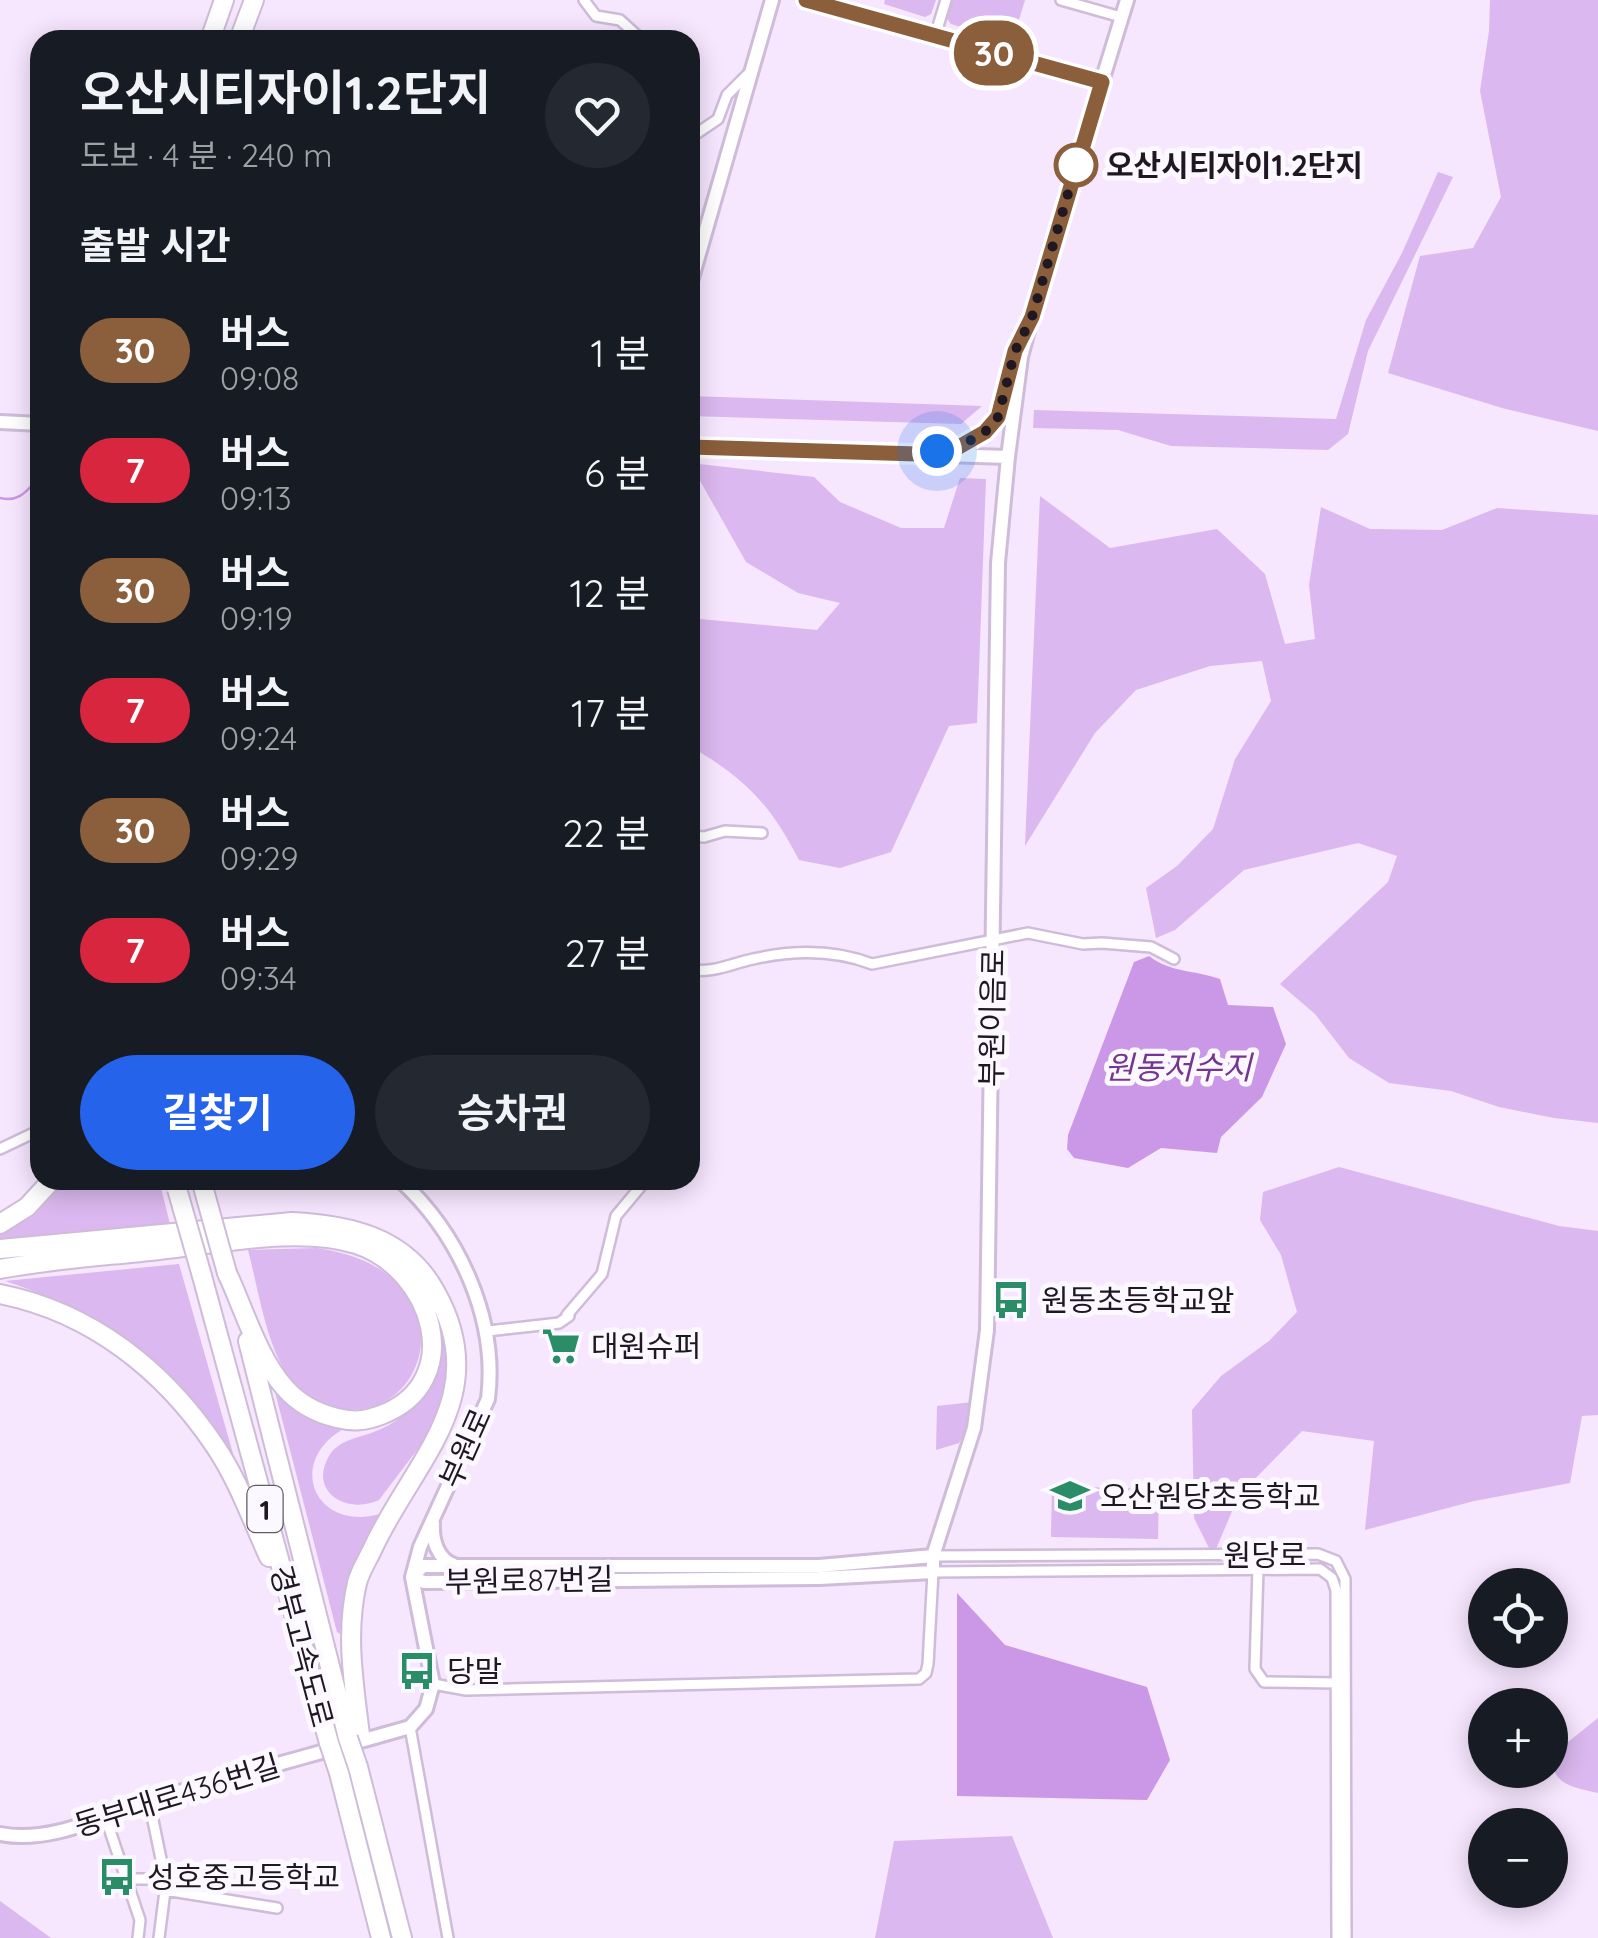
<!DOCTYPE html>
<html lang="ko">
<meta charset="utf-8">
<style>
body{margin:0;font-family:Quicksand,"Noto Sans KR",sans-serif;background:#242831;color:#f1f3f6;height:100vh;display:flex;flex-direction:column;font-size:38px;white-space:nowrap}
*{box-sizing:border-box;margin:0}
p{font-size:32px;color:#9ea1a6}
.icon{flex:none;width:55px;height:55px;fill:none;stroke:currentColor;stroke-width:2;stroke-linecap:round;stroke-linejoin:round}
.map{position:relative;flex:1;overflow:hidden}
.side{position:absolute;left:30px;top:30px;width:670px;height:1160px;display:flex;flex-direction:column;background:#171b24;border-radius:30px;box-shadow:0 5px 25px #0003}
.side>*{flex:none}
.badge{padding:0 20px;border-radius:32px;font-size:35px;line-height:65px}
.fabs{position:absolute;left:1468px;top:1568px;display:grid;gap:20px}
.fabs a{display:grid;place-items:center;width:100px;height:100px;border-radius:50%;background:#171b24;box-shadow:0 5px 25px #0003;font-size:50px}
.you{position:absolute;width:50px;height:50px;margin:-25px;border:8px solid #fff;border-radius:50%;background:#1a73e8;box-shadow:0 0 0 15px #1a73e833}
.map>.badge{position:absolute;translate:-50% -50%;box-shadow:0 0 0 5px #fff}
h2{padding:0 50px;font-size:38px;line-height:90px}
.round{display:grid;place-items:center;flex:none;width:105px;height:105px;border-radius:52px;background:#242831}
.head{display:flex;align-items:center;justify-content:space-between;height:170px;padding:0 50px}
h1{font-size:48px;font-weight:700;line-height:75px}
.action{display:flex;gap:20px;margin-top:auto;padding:20px 50px}
.action a{flex:1;height:115px;border-radius:60px;background:#2563eb;color:#fff;font-size:40px;font-weight:700;line-height:115px;text-align:center}
.action a+a{background:#242831;color:#f1f3f6}
ul{padding:0;list-style:none}
li{display:flex;align-items:center;gap:30px;height:120px;padding:0 50px}
li div{flex:1}
li b{display:block;font-size:38px}
li em{font-style:normal}
li .badge{min-width:110px;font-weight:700;text-align:center}
.map>svg:first-child{display:block}
.green{fill:#dbb8ef}
.water{fill:#cb98e7}
.lines{fill:none;stroke-linecap:round;stroke-linejoin:round}
.stream{stroke:#cb98e7;stroke-width:2.5}
.street-casing{stroke:#cebcd9;stroke-width:14}
.secondary-casing{stroke:#cebcd9;stroke-width:18}
.highway-casing{stroke:#cebcd9;stroke-width:22}
.street{stroke:#fff;stroke-width:9}
.secondary{stroke:#fff;stroke-width:12}
.highway{stroke:#fff;stroke-width:18}
.highway-bridge-casing{stroke:#cebcd9;stroke-width:22;stroke-linecap:butt}
.highway-bridge{stroke:#fff;stroke-width:18}
.line-casing{stroke:#fff;stroke-width:22}
.line{stroke:#8b5e3c;stroke-width:15}
.walk{stroke:#1f1823;stroke-width:10;stroke-dasharray:0 18}
.stop-dot{fill:#fff;stroke:#8b5e3c;stroke-width:5}
.labels{text-anchor:middle;dominant-baseline:central;stroke-width:10;stroke-linejoin:round;paint-order:stroke}
.shield{fill:#fcf8ff;stroke:#615b65;stroke-width:2.5}
.shield-label{font-size:28px;font-weight:bold;fill:#1f1823}
.stop-label{font-size:30px;font-weight:bold;fill:#1f1823;stroke:#fcf8ff;text-anchor:start}
.street-label{font-size:30px;fill:#1f1823;stroke:#fcf8ff}
.poi-label{font-size:30px;fill:#1f1823;stroke:#fcf8ff;text-anchor:start}
.water-label{font-size:32px;font-style:italic;fill:#743692;stroke:#fcf8ff}
</style>
<div class="map">
<svg width="1598" height="1938" viewBox="0 0 1598 1938">
<rect width="100%" height="100%" fill="#f6e6fe"/>
<path class="green" d="M885 0H936L931 14 925 17 884 4Z
M952 0H1025L1012 43 951 24 947 19Z
M1490 0H1598V431L1502 408 1388 373 1420 256 1473 248 1501 197 1480 91 1489 31Z
M1438 172 1453 177 1368 351 1348 434 1328 450 1171 446 1118 430 1033 428 1034 410 1336 419 1366 320 1402 253Z
M690 396 982 406 961 424 690 416Z
M690 463 814 477 840 502 901 528H944L960 478 986 479 977 723 949 726 891 852 840 868 799 860C769 802 745 779 690 746V618L817 630 840 603 798 593 746 562Z
M1040 496 1110 548 1217 529 1265 574 1285 644 1315 639 1309 585 1321 507 1370 529 1442 530 1497 508 1598 515V1123L1554 1118 1499 1107 1451 1091 1389 1083 1349 1058 1315 1014 1280 984 1388 882 1397 856 1358 843 1244 870 1175 930 1156 938 1146 888 1177 866 1213 829 1235 759 1271 701 1262 661 1210 666 1136 690 1095 733 1025 846Z
M1339 1167 1559 1226 1598 1231V1415L1582 1416 1570 1483 1474 1501 1365 1530 1374 1441 1302 1431 1239 1495 1213 1556 1194 1518 1192 1410 1221 1376 1269 1341 1297 1312 1281 1255 1260 1220 1263 1192Z
M61 1180H159L170 1224 0 1241V1234L40 1206Z
M317 1248C478 1271 428 1436 330 1406 309 1400 290 1382 280 1362 264 1330 257 1284 248 1250Z
M179 1264 238 1471C219 1445 203 1413 180 1389 131 1337 72 1303 5 1281Z
M435 1310 444 1321 450 1375 436 1425 379 1500C347 1515 308 1492 329 1456 339 1439 360 1438 376 1431 407 1419 419 1400 431 1370 433 1364 438 1355 439 1348 441 1337 436 1321 435 1310Z
M275 1392C296 1411 317 1422 345 1428 285 1461 314 1532 380 1514L354 1567 340 1634 337 1632Z
M973 1402 969 1426 959 1443 936 1450 937 1406Z
M1052 1486 1159 1489 1158 1539 1051 1537Z
M1598 1718V1793C1575 1788 1548 1784 1553 1754Z
M1012 1836 1053 1938H875L894 1841Z
M0 1901 51 1938H0Z"/>
<path class="water" d="M1149 956C1171 973 1195 970 1220 979L1228 1005 1273 1007 1286 1044 1262 1097 1221 1137 1217 1153 1161 1148 1128 1168 1074 1158 1067 1149 1068 1135 1134 962Z
M957 1593 1005 1645 1147 1687 1170 1760 1147 1800 957 1796Z"/>
<g class="lines">
<path class="stream" d="M0 498C20 503 27 490 40 477"/>
<g class="street-casing">
<path id="street" d="M584 0 596 16 620 20 642 40
M1061 0 1121 17
M935 36 946 0
M690 138 718 119 727 95 750 72
M690 836 704 837 725 831 762 833
M690 970C714 973 730 964 753 959 793 950 833 949 872 964L1028 933 1083 944 1102 943 1151 947 1174 959
M0 1149 40 1130
M567 1315 602 1274 616 1216 646 1180
M488 1331 559 1323 569 1316
M933 1556 1318 1554 1336 1561 1345 1579 1346 1938
M1258 1568 1255 1669 1264 1682 1338 1683
M433 1684 466 1690 919 1679 926 1673 928 1664 933 1572 1320 1569 1332 1578 1336 1590 1337 1938
M410 1727 448 1938
M149 1801 166 1883 159 1938
M105 1816 140 1920 138 1938
M128 1879H165
M165 1890 277 1908"/>
</g>
<g class="secondary-casing">
<path id="secondary" d="M806 0 1101 83
M690 285 772 0
M0 422 40 424
M690 447 1008 457
M942 450C1000 440 1001 404 1014 356
M433 1524C432 1541 438 1559 454 1565
M414 1575 423 1566H819L933 1556
M412 1577 424 1582 819 1578 933 1572V1556L974 1428 987 1330 998 563 1008 457 1021 357 1045 266 1127 0
M0 1834C50 1844 102 1816 149 1801 236 1775 323 1752 410 1727L426 1709 433 1684 412 1577 420 1547 488 1399C498 1319 459 1234 400 1180"/>
</g>
<g class="highway-casing">
<path id="highway" d="M210 40 224 0
M239 40 254 0
M0 1224 27 1207 52 1180
M0 1249 292 1222C350 1225 405 1237 435 1291 495 1396 414 1460 373 1548 368 1559 360 1571 357 1583 345 1634 354 1685 360 1735
M0 1269C52 1259 106 1256 159 1250 218 1244 299 1226 356 1244 433 1269 468 1382 381 1415 365 1421 353 1422 337 1418 316 1413 299 1404 285 1388 258 1358 244 1309 227 1273
M202 1276 329 1743
M0 1294C91 1312 164 1370 215 1446 238 1480 252 1520 269 1557
M248 1341 348 1738
M358 1767 402 1938
M339 1773 381 1938"/>
</g>
<use href="#street" class="street"/>
<use href="#secondary" class="secondary"/>
<use href="#highway" class="highway"/>
<g class="highway-bridge-casing">
<path id="highway-bridge" d="M202 1183 227 1273
M177 1189 202 1276
M348 1738 358 1767
M329 1743 339 1773"/>
</g>
<use href="#highway-bridge" class="highway-bridge"/>
</g>
<g class="lines">
<g class="line-casing">
<path id="line" d="M690 447 917 454 957 448 985 432 998 417 1015 351 1032 317 1102 82 806 0"/>
</g>
<use href="#line" class="line"/>
<path class="walk" d="M937 451 957 448 985 432 998 417 1015 351 1032 317 1079 156 1076 165"/>
</g>
<defs>
<g id="bus-bare" transform="scale(3)"><path d="M-5-6H5V4H4V6H2V4H-2V6H-4V4H-5ZM-3.5-4V0h7V-4ZM-3.5 1.2v1.5H-2V1.2ZM2 1.2v1.5H3.5V1.2Z" fill="#2a8d67" stroke="#fcf8ff" stroke-width="2.5" paint-order="stroke"/></g>
<g id="supermarket-bare" transform="scale(3)"><path d="M-6-5.5h2.5l.6 2H6L4.5 2H-2.5L-4.4-4H-6ZM-1.5 3.2a1.3 1.3 0 1 0 .1 0ZM3 3.2a1.3 1.3 0 1 0 .1 0Z" fill="#2a8d67" stroke="#fcf8ff" stroke-width="2.5" paint-order="stroke"/></g>
<g id="school-bare" transform="scale(3)"><path d="M0-5L7-2L0 1L-7-2ZM-4 1L0 2.5L4 1V4Q0 6-4 4Z" fill="#2a8d67" stroke="#fcf8ff" stroke-width="2.5" paint-order="stroke"/></g>
</defs>
<g fill-rule="evenodd">
<use href="#bus-bare" x="1011" y="1300"/>
<use href="#supermarket-bare" x="561" y="1346"/>
<use href="#school-bare" x="1070" y="1496"/>
<use href="#bus-bare" x="417" y="1671"/>
<use href="#bus-bare" x="117" y="1877"/>
</g>
<circle class="stop-dot" cx="1076" cy="165" r="20"/>
<g class="labels">
<rect class="shield" x="247.5" y="1486" width="35" height="46" rx="8"/>
<g class="shield-label">
<text x="265" y="1509">1</text>
</g>
<g class="stop-label">
<text x="1106" y="165">오산시티자이1.2단지</text>
</g>
<g class="street-label">
<text transform="translate(992 1018) rotate(-89)">부원이음로</text>
<text transform="translate(465 1448) rotate(-66)">부원로</text>
<text x="1265" y="1555">원당로</text>
<text transform="translate(529 1580) rotate(-1)">부원로87번길</text>
<text transform="translate(302 1646) rotate(75)">경부고속도로</text>
<text transform="translate(177 1795) rotate(-17)">동부대로436번길</text>
</g>
<g class="poi-label">
<text x="1041" y="1300">원동초등학교앞</text>
<text x="591" y="1346">대원슈퍼</text>
<text x="1100" y="1496">오산원당초등학교</text>
<text x="447" y="1671">당말</text>
<text x="147" y="1877">성호중고등학교</text>
</g>
<g class="water-label">
<text x="1178" y="1067">원동저수지</text>
</g>
</g>
</svg>
<div class="fabs">
<a><svg class="icon" aria-label="locate" viewBox="0 0 24 24"><circle cx="12" cy="12" r="6"/><path d="M12 2v4M12 18v4M2 12h4M18 12h4"/></svg></a>
<a>+</a>
<a>−</a>
</div>
<div class="you" style="left:937px;top:451px"></div>
<b class="badge" style="left:994px;top:53px;background:#8b5e3c;color:#fff">30</b>
<section class="side">
<div class="head"><div><h1>오산시티자이1.2단지</h1><p>도보 · 4 분 · 240 m</p></div><a class="round"><svg class="icon" aria-label="heart" viewBox="0 0 24 24"><path d="M12 20l-8-8c-3-5 5-10 8-4 3-6 11-1 8 4z"/></svg></a></div>
<h2>출발 시간</h2>
<ul>
<li><span class="badge" style="background:#8b5e3c;color:#fff">30</span><div><b>버스</b><p>09:08</p></div><em>1 분</em></li>
<li><span class="badge" style="background:#d7263d;color:#fff">7</span><div><b>버스</b><p>09:13</p></div><em>6 분</em></li>
<li><span class="badge" style="background:#8b5e3c;color:#fff">30</span><div><b>버스</b><p>09:19</p></div><em>12 분</em></li>
<li><span class="badge" style="background:#d7263d;color:#fff">7</span><div><b>버스</b><p>09:24</p></div><em>17 분</em></li>
<li><span class="badge" style="background:#8b5e3c;color:#fff">30</span><div><b>버스</b><p>09:29</p></div><em>22 분</em></li>
<li><span class="badge" style="background:#d7263d;color:#fff">7</span><div><b>버스</b><p>09:34</p></div><em>27 분</em></li>
</ul>
<div class="action"><a>길찾기</a><a>승차권</a></div>
</section>
</div>
